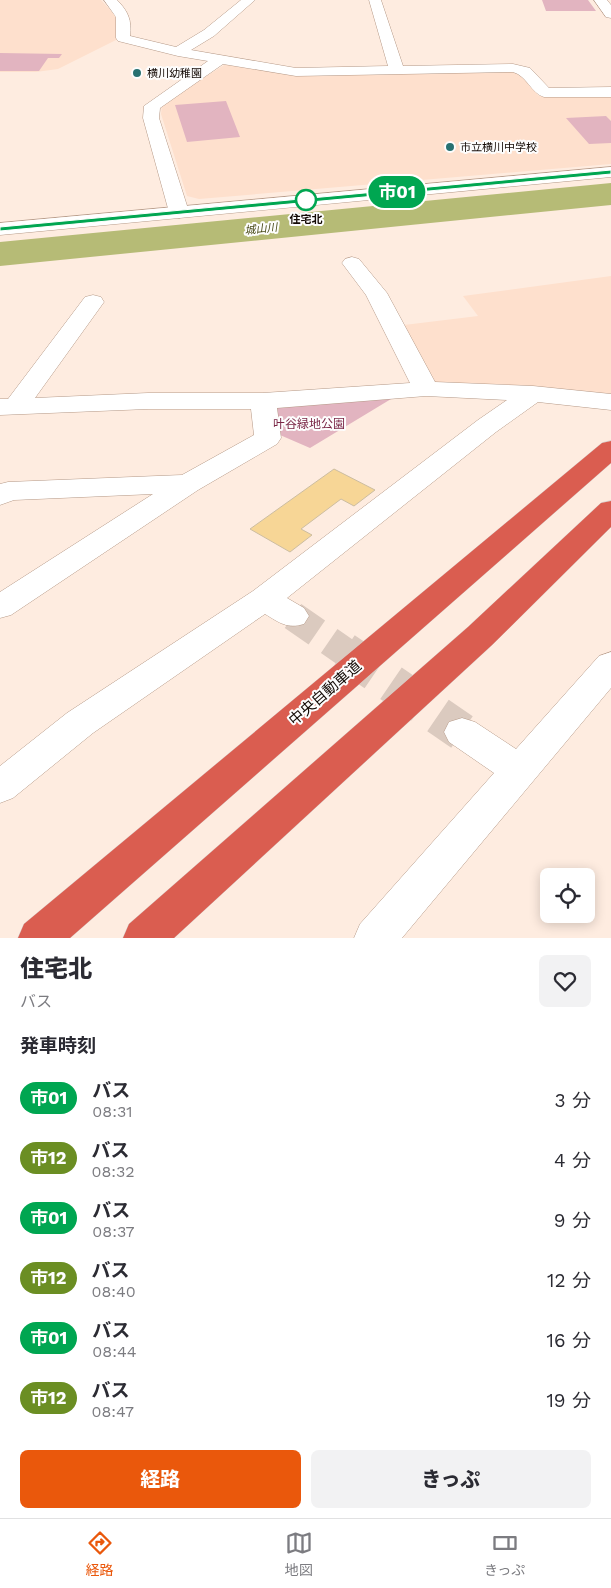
<!DOCTYPE html>
<html lang="ja">
<meta charset="utf-8">
<style>
body{margin:0;font-family:"Work Sans","Noto Sans JP",sans-serif;background:#f2f2f3;color:#2b2b33;height:100vh;display:flex;flex-direction:column;font-size:19px;white-space:nowrap}
*{box-sizing:border-box;margin:0}
p{font-size:16px;color:#7c7c81}
.icon{flex:none;width:28px;height:28px;fill:none;stroke:currentColor;stroke-width:2;stroke-linecap:round;stroke-linejoin:round}
.map{position:relative;height:938px;overflow:hidden}
.drawer{display:flex;flex-direction:column;background:#fff;flex:1}
.drawer>*{flex:none}
.badge{padding:0 10px;border-radius:16px;font-size:18px;line-height:32px}
.tools{position:absolute;left:540px;top:868px;display:grid;gap:10px}
.tools a{display:grid;place-items:center;width:55px;height:55px;border-radius:8px;background:#fff;box-shadow:0 2px 12px #0003;font-size:25px}
.map>.badge{position:absolute;translate:-50% -50%;box-shadow:0 0 0 2px #fff}
h2{padding:0 20px;font-size:19px;line-height:45px}
.round{display:grid;place-items:center;flex:none;width:52px;height:52px;border-radius:8px;background:#f2f2f3}
.summary{display:flex;align-items:center;justify-content:space-between;height:85px;padding:0 20px}
h1{font-size:24px;font-weight:800;line-height:38px}
.button{display:flex;gap:10px;margin-top:auto;padding:10px 20px}
.button a{flex:1;height:58px;border-radius:8px;background:#ea580c;color:#fff;font-size:20px;font-weight:800;line-height:58px;text-align:center}
.button a+a{background:#f2f2f3;color:#2b2b33}
ul{padding:0;list-style:none}
li{display:flex;align-items:center;gap:15px;height:60px;padding:0 20px}
li div{flex:1}
li b{display:block;font-size:19px}
li em{font-style:normal}
li .badge{min-width:55px;font-weight:700;text-align:center}
.tab-bar{display:flex;justify-content:space-around;align-items:center;height:70px;border-top:1px solid #e1e1e2;background:#fff;font-size:14px;color:#7c7c81}
.tab-bar a{display:grid;justify-items:center;gap:2px}
.tab-bar .selected{color:#ea580c}
.map>svg:first-child{display:block}
.built{fill:#fee0cd}
.green{fill:#e2b4c0}
.lines{fill:none;stroke-linecap:round;stroke-linejoin:round}
.river{fill:#b6bb76;fill-rule:evenodd}
.building{fill:#f7d696;stroke:#ccbda1}
.street-tunnel-far1{stroke:#dbcabf;stroke-width:29;stroke-dasharray:29 15;stroke-linecap:butt}
.street-tunnel{stroke:#dbcabf;stroke-width:38;stroke-dasharray:38 19;stroke-linecap:butt}
.street-casing{stroke:#b59987;stroke-width:1}
.secondary-casing{stroke:#b59987;stroke-width:1}
.highway-casing{stroke:#d5d3d2;stroke-width:1}
.street{fill:#fff;fill-rule:evenodd}
.secondary{fill:#fff;fill-rule:evenodd}
.highway{fill:#da5d50;fill-rule:evenodd}
.line{fill:#00a651;stroke:#fff}
.poi-dot{fill:#277171;stroke:#fdfdfd;stroke-width:2}
.stop-dot{fill:#fff;stroke:#00a651;stroke-width:2.5}
.labels{text-anchor:middle;dominant-baseline:central;stroke-width:4;stroke-linejoin:round;paint-order:stroke}
.far-poi-label{font-size:11px;fill:#140a05;stroke:#fdfdfd;text-anchor:start}
.far-stop-label{font-size:11px;font-weight:bold;fill:#140a05;stroke:#fdfdfd}
.far-water-label{font-size:11px;font-style:italic;fill:#484a17;stroke:#fdfdfd}
.park-label{font-size:12px;fill:#7a2646;stroke:#fdfdfd}
.near-street-label{font-size:15px;fill:#140a05;stroke:#fdfdfd}
</style>
<div class="map">
<svg width="611" height="938" viewBox="0 0 611 938">
<rect width="100%" height="100%" fill="#feece0"/>
<path class="built" d="M0 0H101L114 14 119 24 116 40 58 69 36 72H0Z
M226 64 306 75 510 71 519 73 539 96 611 95V164L199 199 187 196 161 114 162 106 171 98Z
M611 276V395L436 384 404 325 478 316 463 296Z"/>
<path class="green" d="M542 0H588L596 11H546Z
M0 53 62 54 59 58H48L39 71H0Z
M226 101 240 137 187 142 175 105Z
M606 116 611 121V143L589 144 566 118Z
M396 396 310 448 280 435 272 405Z"/>
<g class="lines">
<path class="river" d="M611 183V205L0 266V242Z"/>
</g>
<path class="building" d="M334 469 375 490 354 506 341 499 301 529 312 535 290 552 250 529Z"/>
<g class="lines">
<path class="street-tunnel-far1" d="M293 616 345 652"/>
<path class="street-tunnel" d="M344 651 462 732"/>
<g class="street-casing">
<path id="street" d="M104 0H117C128 11 132 20 130 36L176 47 204 30 241 0H255L214 36 191 50 296 68 388 66 369 0H381L403 66 513 64 530 68 549 88 611 87V97H544C531 93 527 76 513 72L296 76 223 64 160 108 159 118 189 212 186 216 179 218 172 216 169 212 143 118 144 106 208 61 178 56 118 41 116 38V17Z
M352 257 359 259 387 293 435 382 533 386 611 394V410L538 402 496 432 287 598 304 608 309 616 304 624C287 629 280 623 265 614L93 733 13 798 0 803V766L67 713 253 591 478 420 507 400 426 396 277 408 281 438 277 444 198 490 11 615 0 618V592L153 494 14 500 0 505V484L8 482 182 475 254 435 251 409H148L0 415V399H8L85 297 93 295 101 297 104 302 35 398 148 393H263L410 383 366 295 342 263 345 259Z
M611 652V688L402 938H354L360 924 494 773 449 742 444 732 449 722 462 718 475 722 516 749 599 656Z"/>
</g>
<g class="secondary-casing">
<path id="secondary" d="M594 0H607L611 5V18L606 17Z
M611 167V177L0 235V223Z"/>
</g>
<g class="highway-casing">
<path id="highway" d="M611 441V463L70 938H18L24 924 602 443Z
M611 501V527L492 645 174 938H123L129 924 468 627 601 503Z"/>
</g>
<use href="#street" class="street"/>
<use href="#secondary" class="secondary"/>
<use href="#highway" class="highway"/>
</g>
<path class="line" d="M611 170V174L0 231V227Z"/>
<g class="poi-dot">
<circle cx="137" cy="73" r="5"/>
<circle cx="450" cy="147" r="5"/>
</g>
<circle class="stop-dot" cx="306" cy="200" r="10"/>
<g class="labels">
<g class="far-poi-label">
<text x="147" y="73">横川幼稚園</text>
<text x="460" y="147">市立横川中学校</text>
</g>
<g class="far-stop-label">
<text x="306" y="219">住宅北</text>
</g>
<g class="far-water-label">
<text transform="translate(261 229) rotate(-6)">城山川</text>
</g>
<g class="park-label">
<text x="309" y="424">叶谷緑地公園</text>
</g>
<g class="near-street-label">
<text transform="translate(325 693) rotate(-41)">中央自動車道</text>
</g>
</g>
</svg>
<div class="tools">
<a><svg class="icon" aria-label="locate" viewBox="0 0 24 24"><circle cx="12" cy="12" r="6"/><path d="M12 2v4M12 18v4M2 12h4M18 12h4"/></svg></a>
</div>
<b class="badge" style="left:397px;top:192px;background:#00a651;color:#fff">市01</b>
</div>
<section class="drawer">
<div class="summary"><div><h1>住宅北</h1><p>バス</p></div><a class="round"><svg class="icon" aria-label="heart" viewBox="0 0 24 24"><path d="M12 20l-8-8c-3-5 5-10 8-4 3-6 11-1 8 4z"/></svg></a></div>
<h2>発車時刻</h2>
<ul>
<li><span class="badge" style="background:#00a651;color:#fff">市01</span><div><b>バス</b><p>08:31</p></div><em>3 分</em></li>
<li><span class="badge" style="background:#6b8e23;color:#fff">市12</span><div><b>バス</b><p>08:32</p></div><em>4 分</em></li>
<li><span class="badge" style="background:#00a651;color:#fff">市01</span><div><b>バス</b><p>08:37</p></div><em>9 分</em></li>
<li><span class="badge" style="background:#6b8e23;color:#fff">市12</span><div><b>バス</b><p>08:40</p></div><em>12 分</em></li>
<li><span class="badge" style="background:#00a651;color:#fff">市01</span><div><b>バス</b><p>08:44</p></div><em>16 分</em></li>
<li><span class="badge" style="background:#6b8e23;color:#fff">市12</span><div><b>バス</b><p>08:47</p></div><em>19 分</em></li>
</ul>
<div class="button"><a>経路</a><a>きっぷ</a></div>
</section>
<nav class="tab-bar">
<a class="selected"><svg class="icon" aria-label="directions" viewBox="0 0 24 24"><path d="M12 3l9 9-9 9-9-9zM9 14v-3h6M13 9l2 2-2 2"/></svg>経路</a>
<a><svg class="icon" aria-label="map" viewBox="0 0 24 24"><path d="M3 6l6-2 6 2 6-2v14l-6 2-6-2-6 2zM9 4v14M15 6v14"/></svg>地図</a>
<a><svg class="icon" aria-label="tickets" viewBox="0 0 24 24"><path d="M3 7h18v10H3zM15 7v10"/></svg>きっぷ</a>
</nav>
